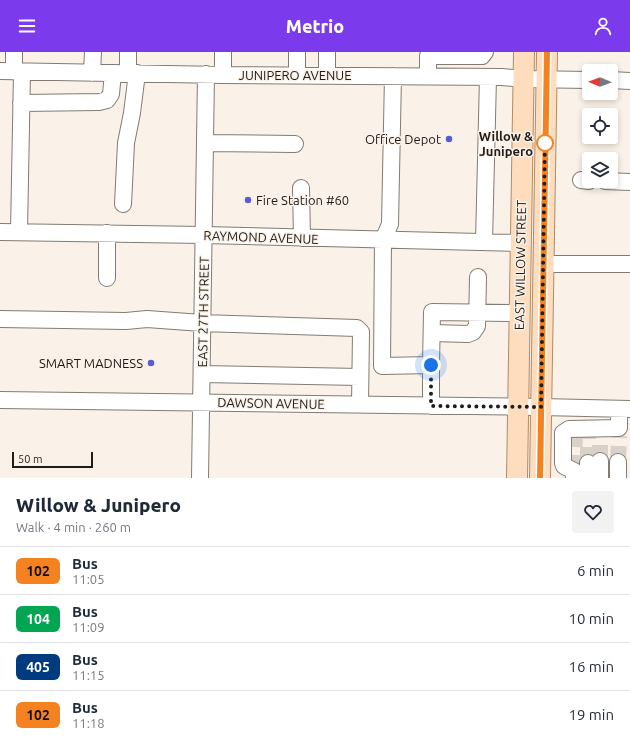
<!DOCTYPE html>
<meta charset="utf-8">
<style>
body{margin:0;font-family:Ubuntu,sans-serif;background:#f2f2f3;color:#1f2937;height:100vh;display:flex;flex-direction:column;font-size:15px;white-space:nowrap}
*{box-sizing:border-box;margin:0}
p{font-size:13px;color:#747a83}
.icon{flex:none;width:22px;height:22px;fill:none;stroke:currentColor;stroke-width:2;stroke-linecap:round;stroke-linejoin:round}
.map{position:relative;height:426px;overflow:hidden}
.sheet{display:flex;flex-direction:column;background:#fff;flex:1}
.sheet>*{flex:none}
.badge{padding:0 8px;border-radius:6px;font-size:14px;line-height:26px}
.needle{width:26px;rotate:271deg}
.controls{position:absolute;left:582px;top:12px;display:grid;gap:8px}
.controls a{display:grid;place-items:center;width:36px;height:36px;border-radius:4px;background:#fff;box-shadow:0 2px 6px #0003;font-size:20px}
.scale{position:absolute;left:12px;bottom:10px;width:81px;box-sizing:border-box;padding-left:4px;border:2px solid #1f1c19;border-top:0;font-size:11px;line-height:14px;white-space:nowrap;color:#1f1c19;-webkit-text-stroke:3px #faf2e9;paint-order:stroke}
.you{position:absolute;width:20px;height:20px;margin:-10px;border:3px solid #fff;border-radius:50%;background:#1a73e8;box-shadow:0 0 0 6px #1a73e833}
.map>.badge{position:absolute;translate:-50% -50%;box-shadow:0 0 0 2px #fff}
.round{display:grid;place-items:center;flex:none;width:42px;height:42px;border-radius:4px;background:#f2f2f3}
.headline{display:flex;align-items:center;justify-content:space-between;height:68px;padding:0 16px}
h1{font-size:19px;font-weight:800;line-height:30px}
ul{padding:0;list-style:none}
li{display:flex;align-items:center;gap:12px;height:48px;padding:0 16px;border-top:1px solid #e0e1e3}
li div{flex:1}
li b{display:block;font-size:15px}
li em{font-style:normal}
li .badge{min-width:44px;font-weight:700;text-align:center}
header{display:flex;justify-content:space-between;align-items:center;height:52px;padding:0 16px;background:#7c3aed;color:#fff;font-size:18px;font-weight:800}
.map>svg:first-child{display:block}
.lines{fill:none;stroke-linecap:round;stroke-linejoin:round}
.minor-tunnel{stroke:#d9d2ca;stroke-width:16;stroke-dasharray:16 8;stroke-linecap:butt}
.minor-casing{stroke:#827b73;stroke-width:18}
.major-casing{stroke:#af8b67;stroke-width:22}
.minor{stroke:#fff;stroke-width:16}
.major{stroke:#fdddbd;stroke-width:20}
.line-casing{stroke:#fff;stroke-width:9}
.line{stroke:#f58220;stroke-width:6}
.walk{stroke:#1f1c19;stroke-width:4;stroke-dasharray:0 7.2}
.poi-dot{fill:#565cd3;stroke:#faf2e9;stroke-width:1.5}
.stop-dot{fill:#fff;stroke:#f58220;stroke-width:2}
.labels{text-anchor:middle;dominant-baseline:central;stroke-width:3;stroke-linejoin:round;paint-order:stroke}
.street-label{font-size:13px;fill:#1f1c19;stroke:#faf2e9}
.stop-label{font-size:13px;font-weight:bold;fill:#1f1c19;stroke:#faf2e9;text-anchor:end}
.poi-label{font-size:13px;fill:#1f1c19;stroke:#faf2e9;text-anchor:end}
</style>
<header><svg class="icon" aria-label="menu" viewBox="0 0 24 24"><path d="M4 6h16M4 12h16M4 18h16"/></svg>Metrio<svg class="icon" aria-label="person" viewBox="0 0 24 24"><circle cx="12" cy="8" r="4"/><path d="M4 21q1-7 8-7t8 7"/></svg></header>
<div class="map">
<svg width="630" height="426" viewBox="0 0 630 426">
<rect width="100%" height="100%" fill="#faf2e9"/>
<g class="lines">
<path class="minor-tunnel" d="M600 409V384
M618 410 619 384
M588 411V384
M574 419 575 377"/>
<g class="minor-casing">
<path id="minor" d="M0 19 223 23 502 25 523 27 589 28
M14 19V0
M92 21 93 0
M128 21V0
M223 23V0
M297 23V0
M327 23V0
M393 24 390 172 383 188 382 314 431 313 432 260 519 261
M428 24V4H482L485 0
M611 28 630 29
M21 51 99 50 107 48 111 42 113 21
M205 91 295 92
M581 128 589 129
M605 129 630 130
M301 136 302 186
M123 152 126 91 132 61 137 21
M0 180 204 183 521 191
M19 180 22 20
M484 190 488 25
M543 212H630
M107 226V181
M0 267 126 269 147 267 202 271 357 276 361 280 360 353
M432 281 468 282 473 280 477 274 478 225
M431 313V354
M202 322 360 325
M0 348 541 355 630 357
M588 411V426
M200 426 206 22
M574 426V419L564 414 563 411V381L569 377 619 376V357
M600 426V409
M618 426V410"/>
</g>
<g class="major-casing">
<path id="major" d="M517 426 524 0
M540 426 547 0"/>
</g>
<use href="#minor" class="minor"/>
<use href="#major" class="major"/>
</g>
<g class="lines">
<g class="line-casing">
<path id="line" d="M540 426 547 0"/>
</g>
<use href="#line" class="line"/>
<path class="walk" d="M431 313V354L541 355 545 85V91"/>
</g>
<g class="poi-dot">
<circle cx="449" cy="87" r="4"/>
<circle cx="248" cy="148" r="4"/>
<circle cx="151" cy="311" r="4"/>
</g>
<circle class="stop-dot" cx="545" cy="91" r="8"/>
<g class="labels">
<g class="street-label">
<text x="295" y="23">JUNIPERO AVENUE</text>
<text transform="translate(261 185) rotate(2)">RAYMOND AVENUE</text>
<text transform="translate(520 213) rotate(-89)">EAST WILLOW STREET</text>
<text transform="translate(203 260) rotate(-89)">EAST 27TH STREET</text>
<text transform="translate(271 351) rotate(1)">DAWSON AVENUE</text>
</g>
<g class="stop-label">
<text x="533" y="84">Willow &amp;<tspan x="533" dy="15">Junipero</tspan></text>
</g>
<g class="poi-label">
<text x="441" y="87">Office Depot</text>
<text x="256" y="148" text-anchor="start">Fire Station #60</text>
<text x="143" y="311">SMART MADNESS</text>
</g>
</g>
</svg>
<div class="controls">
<a><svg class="needle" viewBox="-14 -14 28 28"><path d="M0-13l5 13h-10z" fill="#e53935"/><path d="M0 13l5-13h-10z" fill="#747a83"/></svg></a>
<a><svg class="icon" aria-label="locate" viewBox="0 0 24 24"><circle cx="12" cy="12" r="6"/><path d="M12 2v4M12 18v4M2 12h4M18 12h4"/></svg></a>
<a><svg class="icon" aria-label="layers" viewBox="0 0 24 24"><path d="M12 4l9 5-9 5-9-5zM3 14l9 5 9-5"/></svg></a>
</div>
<div class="scale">50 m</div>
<div class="you" style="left:431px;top:313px"></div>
</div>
<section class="sheet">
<div class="headline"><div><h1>Willow &amp; Junipero</h1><p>Walk · 4 min · 260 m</p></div><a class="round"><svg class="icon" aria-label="heart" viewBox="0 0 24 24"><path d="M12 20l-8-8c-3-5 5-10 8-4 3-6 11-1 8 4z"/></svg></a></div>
<ul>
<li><span class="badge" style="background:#f58220;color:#111">102</span><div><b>Bus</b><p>11:05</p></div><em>6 min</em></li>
<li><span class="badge" style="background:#00a651;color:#fff">104</span><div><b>Bus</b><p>11:09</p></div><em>10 min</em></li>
<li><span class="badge" style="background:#003b80;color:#fff">405</span><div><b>Bus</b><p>11:15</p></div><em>16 min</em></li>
<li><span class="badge" style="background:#f58220;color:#111">102</span><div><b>Bus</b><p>11:18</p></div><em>19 min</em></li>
</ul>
</section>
